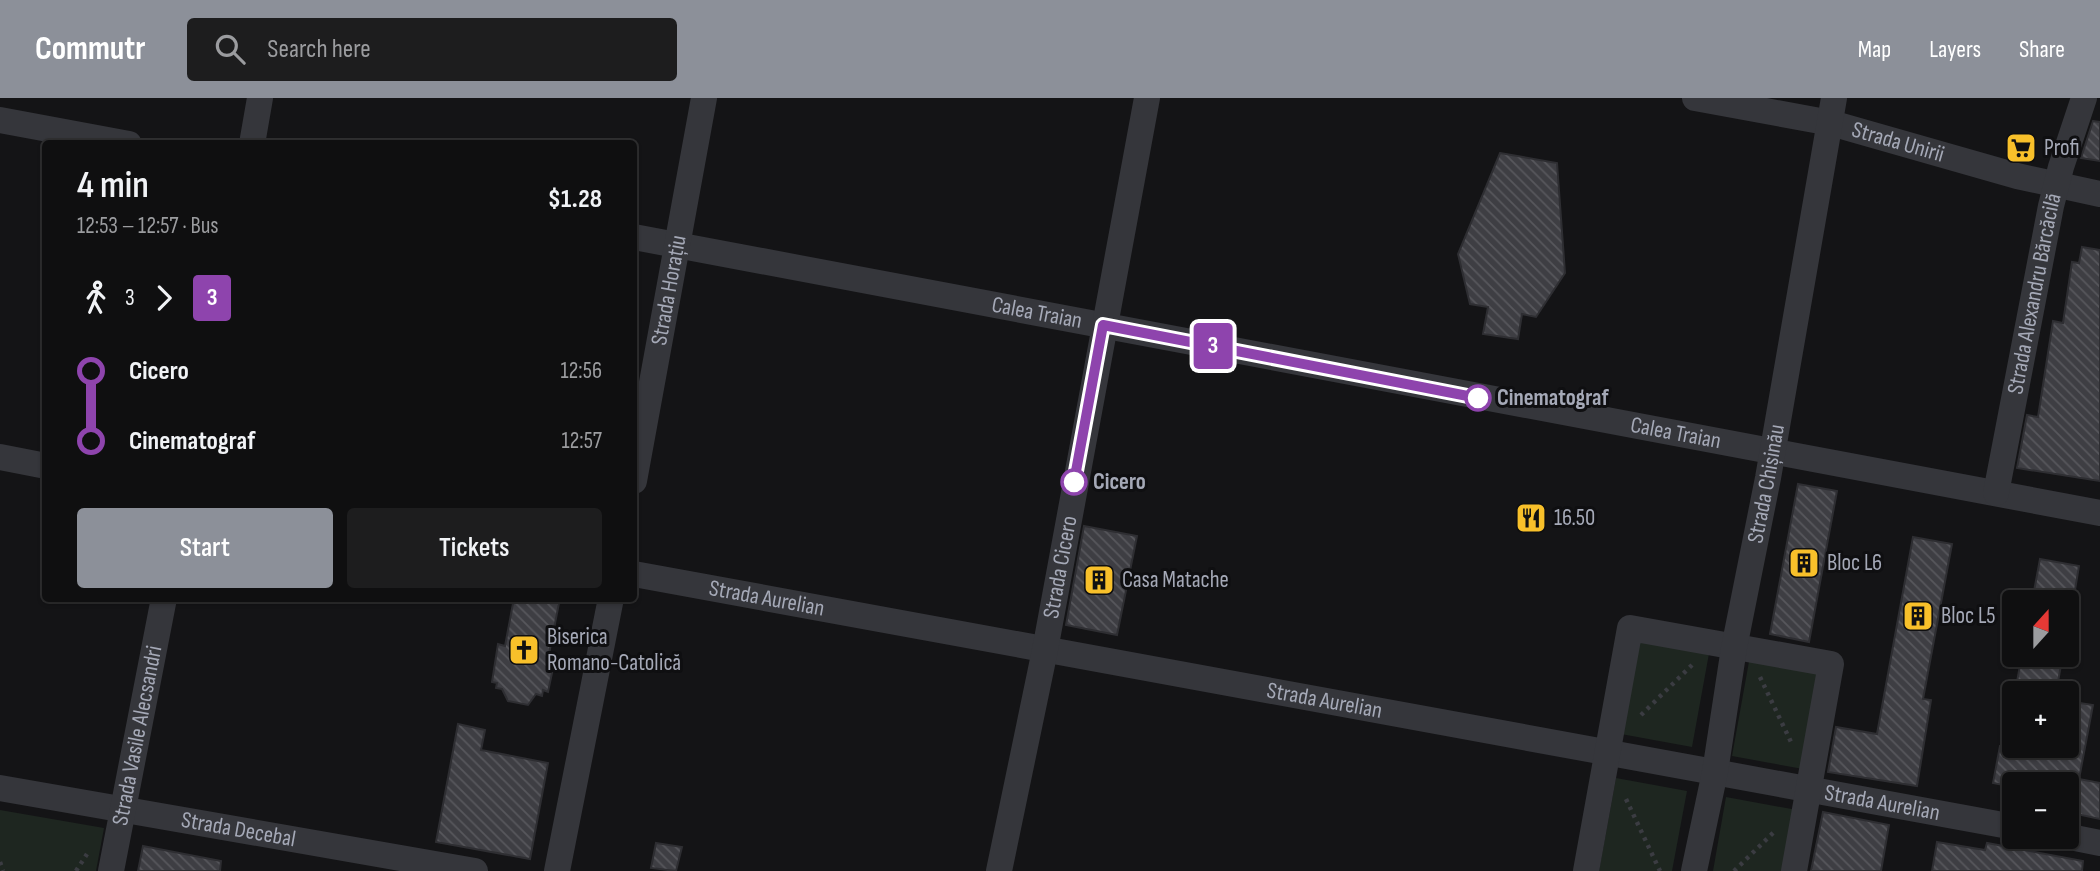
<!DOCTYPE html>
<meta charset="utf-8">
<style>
body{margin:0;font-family:"Sofia Sans Condensed",sans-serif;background:#1d1d1e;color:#f1f3f6;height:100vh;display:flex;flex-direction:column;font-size:26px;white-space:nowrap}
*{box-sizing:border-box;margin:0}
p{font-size:23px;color:#9b9c9f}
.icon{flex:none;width:38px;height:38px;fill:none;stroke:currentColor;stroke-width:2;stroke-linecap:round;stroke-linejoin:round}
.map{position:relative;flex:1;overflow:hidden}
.sheet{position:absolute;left:42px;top:42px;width:595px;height:462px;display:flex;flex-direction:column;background:#0f0f10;border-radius:7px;box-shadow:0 2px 5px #0004,0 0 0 2px #2f2f30}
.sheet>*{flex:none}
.badge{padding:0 14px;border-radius:5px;font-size:24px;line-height:46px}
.needle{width:46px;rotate:21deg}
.fabs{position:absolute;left:2002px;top:492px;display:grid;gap:14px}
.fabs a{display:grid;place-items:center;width:77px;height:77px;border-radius:7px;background:#0f0f10;box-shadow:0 2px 5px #0004,0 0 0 2px #2f2f30;font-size:35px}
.map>.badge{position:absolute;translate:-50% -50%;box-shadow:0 0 0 4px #fff}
.legs{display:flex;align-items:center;gap:10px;height:77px;padding:0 35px;font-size:23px}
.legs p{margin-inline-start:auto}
.head{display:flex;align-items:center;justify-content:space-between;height:119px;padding:0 35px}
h1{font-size:38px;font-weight:600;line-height:52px}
.primary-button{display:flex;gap:14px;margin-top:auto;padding:14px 35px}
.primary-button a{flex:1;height:80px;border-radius:7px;background:#8c9099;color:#fff;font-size:28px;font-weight:600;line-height:80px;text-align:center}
.primary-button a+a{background:#1d1d1e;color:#f1f3f6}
ul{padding:0 35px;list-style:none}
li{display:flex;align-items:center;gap:24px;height:70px;font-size:26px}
li i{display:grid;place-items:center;width:10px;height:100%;margin:0 9px;background:currentColor}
li i::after{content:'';width:18px;height:18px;margin:-9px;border:5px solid;border-radius:50%;background:#0f0f10}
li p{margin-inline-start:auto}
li:first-child i{background:linear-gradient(#0000 50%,currentColor 0)}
li:last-child i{background:linear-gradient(currentColor 50%,#0000 0)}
header{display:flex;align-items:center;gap:42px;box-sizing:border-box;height:98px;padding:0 35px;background:#8c9099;color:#fff}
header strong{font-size:33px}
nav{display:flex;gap:38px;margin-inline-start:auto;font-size:24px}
.search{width:490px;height:63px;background:#1d1d1e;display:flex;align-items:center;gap:18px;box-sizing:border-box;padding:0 24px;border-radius:7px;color:#9b9c9f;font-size:26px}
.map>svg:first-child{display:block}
.park{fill:#1e2620}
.building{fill:url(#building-back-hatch);stroke:#2e2e32;stroke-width:2}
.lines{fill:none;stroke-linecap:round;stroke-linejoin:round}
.path{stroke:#3b3c42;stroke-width:4.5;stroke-dasharray:3.5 5;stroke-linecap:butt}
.minor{stroke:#35363b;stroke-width:26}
.line-1-casing{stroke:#fff;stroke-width:16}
.line-1{stroke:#8e44ad;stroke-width:10}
.stop-1-dot{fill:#fff;stroke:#8e44ad;stroke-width:3.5}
.labels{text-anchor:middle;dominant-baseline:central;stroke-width:6;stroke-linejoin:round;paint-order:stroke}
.street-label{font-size:23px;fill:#a5a9b7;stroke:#0f0f11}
.poi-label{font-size:23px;fill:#a5a9b7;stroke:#0f0f11;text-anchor:start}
.stop-label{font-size:23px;font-weight:bold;fill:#a5a9b7;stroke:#0f0f11;text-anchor:start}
</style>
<header>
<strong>Commutr</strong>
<div class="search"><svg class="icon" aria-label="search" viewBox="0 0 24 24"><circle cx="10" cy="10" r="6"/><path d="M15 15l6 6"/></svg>Search here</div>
<nav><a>Map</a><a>Layers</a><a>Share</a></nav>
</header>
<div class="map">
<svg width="2100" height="773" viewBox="0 0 2100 773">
<defs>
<pattern id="building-back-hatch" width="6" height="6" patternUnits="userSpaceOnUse" patternTransform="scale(1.75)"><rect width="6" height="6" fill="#3e3e43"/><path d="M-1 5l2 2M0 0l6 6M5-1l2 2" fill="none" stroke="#57575c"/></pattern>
</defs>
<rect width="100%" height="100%" fill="#141416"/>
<path class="park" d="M1639 537 1710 550 1692 649 1621 636Z
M1750 558 1822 571 1803 671 1732 658Z
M1616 680 1687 693 1672 773H1599Z
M1726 699 1797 712 1786 773H1713Z
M0 712 104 730 96 773H0Z"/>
<path class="building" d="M2093 23 2100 24V63L2081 60Z
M1500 55 1557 65 1565 175 1536 219 1522 216 1518 241 1483 236 1488 209 1470 206 1458 156Z
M2082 149 2100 152V383L2017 370 2027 317 2038 319 2053 223 2063 225 2072 164 2079 165Z
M1798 386 1837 393 1809 544 1770 536Z
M1084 428 1137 438 1117 537 1066 527Z
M1913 439 1952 446 1923 601 1931 602 1917 688 1828 674 1836 629 1877 636Z
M2040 461 2079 468 2073 504H2032Z
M514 500H560L549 556H556L548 594 543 592 542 598 536 596 528 607 508 603 502 591 496 590 497 585 492 584 498 546 505 548Z
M2022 556H2063L2056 595H2015Z
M2067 603 2093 607 2079 681 2100 685V721L2067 714V686H2014V689L1993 685 2000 648H2067Z
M458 626 485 632 481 652 548 665 530 761 436 744Z
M1823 714 1889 727 1881 773H1811Z
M1937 744 1985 752 1987 745 2083 763 2082 773H1932Z
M656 745 682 749 676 773 651 770Z
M143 748 221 763 220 773H138Z"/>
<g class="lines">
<path class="path" d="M1760 579 1791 644
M1641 617 1692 567
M1626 701 1660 773
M0 764 3 773
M76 773 87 756
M1734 773 1774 734"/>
<g class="minor">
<path id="s1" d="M1695 0 1831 25 2017 78 2100 96"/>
<path d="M0 22 129 46"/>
<path d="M252 46 260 0"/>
<path id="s2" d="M634 139 2100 415"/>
<path d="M0 359 46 368"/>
<path id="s3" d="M634 383 704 0"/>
<path id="s4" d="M1996 395 2051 108 2061 69 2084 0"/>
<path id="s5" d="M634 476 2014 729"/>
<path id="s6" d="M0 690 475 773"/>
<path d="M2065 738 2100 745"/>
<path id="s7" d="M111 773 164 500"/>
<path d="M557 773 611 500"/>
<path id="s8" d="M999 773 1045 552 1147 0"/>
<path d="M1586 773 1630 530 1831 566 1794 773"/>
<path id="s9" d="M1694 773 1715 674 1734 550 1768 380 1834 0"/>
</g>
</g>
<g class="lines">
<g class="line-1-casing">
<path id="line-1" d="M1074 384 1103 227 1478 300"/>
</g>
<use href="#line-1" class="line-1"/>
</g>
<defs>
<g id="supermarket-square" transform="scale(1.575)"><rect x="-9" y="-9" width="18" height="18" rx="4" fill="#f8c02a" stroke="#0f0f11"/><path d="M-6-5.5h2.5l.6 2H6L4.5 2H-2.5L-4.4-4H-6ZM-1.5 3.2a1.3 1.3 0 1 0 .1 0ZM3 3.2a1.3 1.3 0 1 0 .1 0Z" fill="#111"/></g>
<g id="restaurant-square" transform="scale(1.575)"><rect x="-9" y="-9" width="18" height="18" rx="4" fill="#f8c02a" stroke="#0f0f11"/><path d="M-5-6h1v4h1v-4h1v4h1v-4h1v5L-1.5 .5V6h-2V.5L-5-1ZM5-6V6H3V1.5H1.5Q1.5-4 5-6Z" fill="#111"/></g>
<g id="building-square" transform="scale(1.575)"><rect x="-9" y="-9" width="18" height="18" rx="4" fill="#f8c02a" stroke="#0f0f11"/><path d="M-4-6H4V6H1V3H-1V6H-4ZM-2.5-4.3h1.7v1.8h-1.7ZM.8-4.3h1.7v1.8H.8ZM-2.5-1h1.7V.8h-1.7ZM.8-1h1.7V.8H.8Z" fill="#111"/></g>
<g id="church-square" transform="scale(1.575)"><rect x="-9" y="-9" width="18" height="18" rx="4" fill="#f8c02a" stroke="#0f0f11"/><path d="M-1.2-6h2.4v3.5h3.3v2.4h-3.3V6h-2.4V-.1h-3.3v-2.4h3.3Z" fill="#111"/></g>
</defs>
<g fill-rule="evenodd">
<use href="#supermarket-square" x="2021" y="50"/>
<use href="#restaurant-square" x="1531" y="420"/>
<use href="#building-square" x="1804" y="465"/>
<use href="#building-square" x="1099" y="482"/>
<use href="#building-square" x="1918" y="518"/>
<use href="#church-square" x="524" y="552"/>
</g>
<g class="stop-1-dot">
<circle cx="1478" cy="300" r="12"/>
<circle cx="1074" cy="384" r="12"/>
</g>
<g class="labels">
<g class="street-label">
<text stroke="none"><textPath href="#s1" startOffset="208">Strada Unirii</textPath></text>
<text stroke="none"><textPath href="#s3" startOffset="194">Strada Horațiu</textPath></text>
<text stroke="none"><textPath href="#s4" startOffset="203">Strada Alexandru Bărcăcilă</textPath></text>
<text stroke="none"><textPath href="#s2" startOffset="410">Calea Traian</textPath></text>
<text stroke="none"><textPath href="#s2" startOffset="1060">Calea Traian</textPath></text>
<text stroke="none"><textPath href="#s9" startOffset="394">Strada Chișinău</textPath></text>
<text stroke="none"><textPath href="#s8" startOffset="310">Strada Cicero</textPath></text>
<text stroke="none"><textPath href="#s5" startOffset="135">Strada Aurelian</textPath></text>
<text stroke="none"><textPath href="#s5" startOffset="702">Strada Aurelian</textPath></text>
<text stroke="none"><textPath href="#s7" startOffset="138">Strada Vasile Alecsandri</textPath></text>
<text stroke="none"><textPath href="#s5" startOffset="1269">Strada Aurelian</textPath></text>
<text stroke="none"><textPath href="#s6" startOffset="242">Strada Decebal</textPath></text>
</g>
<g class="poi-label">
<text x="2044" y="50">Profi</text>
<text x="1554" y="420">16.50</text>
<text x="1827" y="465">Bloc L6</text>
<text x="1122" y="482">Casa Matache</text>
<text x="1941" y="518">Bloc L5</text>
<text x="547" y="539">Biserica<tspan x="547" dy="26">Romano-Catolică</tspan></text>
</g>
<g class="stop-label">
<text x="1497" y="300">Cinematograf</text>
<text x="1093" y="384">Cicero</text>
</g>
</g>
</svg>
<div class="fabs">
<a><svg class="needle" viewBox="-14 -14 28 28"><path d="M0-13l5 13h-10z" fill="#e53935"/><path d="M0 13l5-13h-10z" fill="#9b9c9f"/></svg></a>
<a>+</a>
<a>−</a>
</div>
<b class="badge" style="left:1213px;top:248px;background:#8e44ad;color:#fff">3</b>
<section class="sheet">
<div class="head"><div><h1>4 min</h1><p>12:53 – 12:57 · Bus</p></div><b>$1.28</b></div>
<div class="legs"><svg class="icon" aria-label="walk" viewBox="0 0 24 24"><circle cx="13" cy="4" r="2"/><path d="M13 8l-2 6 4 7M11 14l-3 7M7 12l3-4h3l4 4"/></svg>3<svg class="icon" aria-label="forward" viewBox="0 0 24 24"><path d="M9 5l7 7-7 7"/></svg><b class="badge" style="background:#8e44ad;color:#fff">3</b></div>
<ul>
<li><i style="color:#8e44ad"></i><b>Cicero</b><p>12:56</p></li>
<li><i style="color:#8e44ad"></i><b>Cinematograf</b><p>12:57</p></li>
</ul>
<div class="primary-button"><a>Start</a><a>Tickets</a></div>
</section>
</div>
